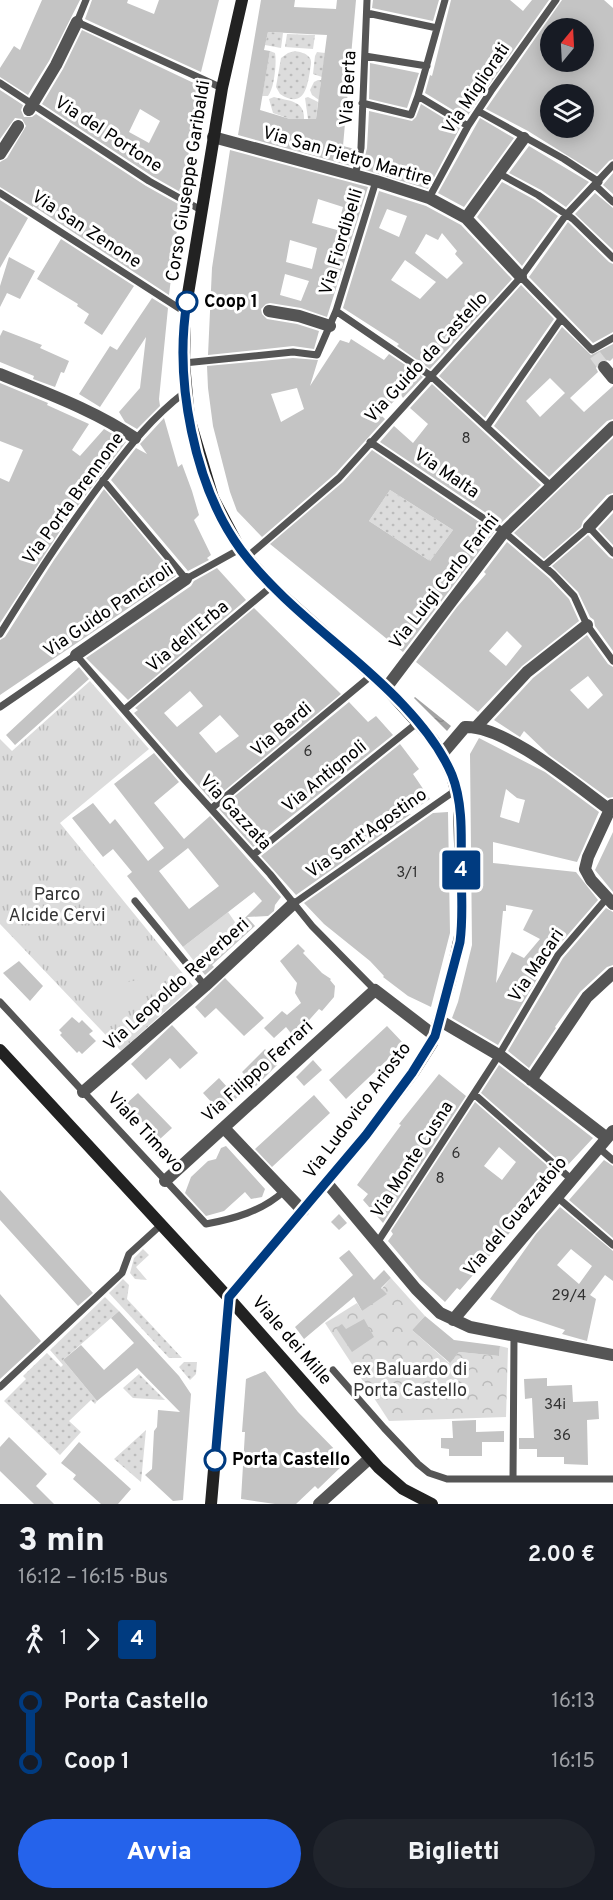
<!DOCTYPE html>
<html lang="it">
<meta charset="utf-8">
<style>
body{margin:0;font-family:Overpass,sans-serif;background:#20242c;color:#f1f3f6;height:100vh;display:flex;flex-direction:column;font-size:22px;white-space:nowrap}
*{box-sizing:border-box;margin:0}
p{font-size:20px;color:#9ea1a6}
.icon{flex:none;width:33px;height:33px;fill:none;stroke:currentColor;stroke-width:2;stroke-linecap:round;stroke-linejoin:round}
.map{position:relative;height:1504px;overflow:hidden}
.side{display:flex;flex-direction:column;background:#171b24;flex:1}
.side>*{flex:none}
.badge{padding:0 12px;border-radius:4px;font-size:21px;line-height:39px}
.needle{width:39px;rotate:18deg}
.controls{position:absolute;left:540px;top:18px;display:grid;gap:12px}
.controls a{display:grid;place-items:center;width:54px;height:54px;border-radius:50%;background:#171b24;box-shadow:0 3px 15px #0003;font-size:30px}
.map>.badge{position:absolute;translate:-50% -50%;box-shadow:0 0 0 3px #fff}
.legs{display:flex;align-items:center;gap:9px;height:66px;padding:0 18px;font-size:20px}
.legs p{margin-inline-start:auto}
.head{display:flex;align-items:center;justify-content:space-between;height:102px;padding:0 18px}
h1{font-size:33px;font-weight:800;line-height:45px}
.cta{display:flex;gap:12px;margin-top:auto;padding:12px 18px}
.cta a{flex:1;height:69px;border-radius:36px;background:#2563eb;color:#fff;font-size:24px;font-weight:800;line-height:69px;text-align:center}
.cta a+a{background:#20242c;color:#f1f3f6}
ul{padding:0 18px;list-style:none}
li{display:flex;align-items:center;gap:21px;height:60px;font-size:22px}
li i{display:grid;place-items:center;width:9px;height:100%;margin:0 8px;background:currentColor}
li i::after{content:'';width:15px;height:15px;margin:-8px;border:4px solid;border-radius:50%;background:#171b24}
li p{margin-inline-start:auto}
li:first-child i{background:linear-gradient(#0000 50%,currentColor 0)}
li:last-child i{background:linear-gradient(currentColor 50%,#0000 0)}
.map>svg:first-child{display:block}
.grass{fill:url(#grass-dots)}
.forest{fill:url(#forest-crowns)}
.park{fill:url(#park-tufts)}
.pitch{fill:#dcdcdc}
.water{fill:url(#water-ripples)}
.building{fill:#c4c4c4;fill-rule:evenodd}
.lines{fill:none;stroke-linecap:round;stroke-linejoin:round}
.street-tunnel{stroke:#d9d9d9;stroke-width:12;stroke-dasharray:12 6;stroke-linecap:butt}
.lane{stroke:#555;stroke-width:7}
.street{stroke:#555;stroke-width:12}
.secondary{stroke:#222;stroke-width:12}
.line-1-casing{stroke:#fff;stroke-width:14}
.line-1{stroke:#003b80;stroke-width:9}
.stop-1-dot{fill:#fff;stroke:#003b80;stroke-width:3}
.labels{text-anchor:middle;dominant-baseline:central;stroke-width:6;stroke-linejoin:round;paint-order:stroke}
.number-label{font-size:15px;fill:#313131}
.street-label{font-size:18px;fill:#000;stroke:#fff}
.stop-label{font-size:18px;font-weight:bold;fill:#000;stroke:#fff;text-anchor:start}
.park-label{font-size:18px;fill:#333;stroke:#fff}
</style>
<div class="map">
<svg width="613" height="1504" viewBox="0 0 613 1504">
<defs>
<pattern id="grass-dots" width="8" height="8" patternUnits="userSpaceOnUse" patternTransform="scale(1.5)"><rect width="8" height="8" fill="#dcdcdc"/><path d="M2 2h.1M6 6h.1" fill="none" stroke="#bbb" stroke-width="1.8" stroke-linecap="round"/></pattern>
<pattern id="forest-crowns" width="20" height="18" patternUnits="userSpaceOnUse" patternTransform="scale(1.5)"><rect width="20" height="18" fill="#dcdcdc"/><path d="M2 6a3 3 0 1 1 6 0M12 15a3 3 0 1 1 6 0" fill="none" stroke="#bbb"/></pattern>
<pattern id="park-tufts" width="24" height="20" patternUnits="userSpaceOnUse" patternTransform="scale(1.5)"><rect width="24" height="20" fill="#dcdcdc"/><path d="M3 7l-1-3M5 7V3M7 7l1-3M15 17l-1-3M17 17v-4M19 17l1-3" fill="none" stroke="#bbb"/></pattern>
<pattern id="water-ripples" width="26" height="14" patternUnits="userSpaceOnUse" patternTransform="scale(1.5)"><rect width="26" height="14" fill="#a3a3a3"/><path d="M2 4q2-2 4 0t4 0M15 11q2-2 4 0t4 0" fill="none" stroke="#8b8b8b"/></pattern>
</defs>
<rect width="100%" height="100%" fill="#fff"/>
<path class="grass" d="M268 32 283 33 281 48 265 45Z
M287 34 315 35 313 49 285 47Z
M270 51 275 53C277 63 274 89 268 96H262Z
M295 51C300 52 306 53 309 57 313 61 310 67 310 71 307 89 303 109 280 94L276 87 281 58 288 53Z
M317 52 325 53 322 77 313 74 315 56Z
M318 80H321L319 100 312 95 310 90 314 82Z
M274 97C288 101 305 100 304 119H290L273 113 269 99Z
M308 97 318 102 316 119H308L305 98Z
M390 490 453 530 430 561 369 521Z
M143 1249 149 1255 136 1267 147 1280 135 1279 130 1273 134 1258Z
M123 1279 129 1285 127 1299 182 1358H169L109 1293Z
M105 1297 119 1311 63 1360 97 1401 95 1404 91 1400 69 1421 81 1432 60 1455 4 1401 26 1379 23 1376 47 1353 61 1367 63 1365 50 1350Z
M184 1362H197L196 1374 190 1380 179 1367Z
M139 1374 165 1400 133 1398 123 1388Z
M146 1430 141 1482 114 1459Z"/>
<path class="forest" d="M391 1278 425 1316 412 1330 449 1363 459 1352 499 1356 500 1346 508 1348 506 1417 389 1421 325 1323 357 1303 362 1311Z"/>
<path class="park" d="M90 681 149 749 60 823 193 986 121 1051 0 924V739L12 751Z"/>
<path class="pitch" d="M228 912 237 925 197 965 183 947Z
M140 980 145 1008 103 1014 98 986Z"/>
<path class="water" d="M415 697 451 726 447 731 414 698Z"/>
<path class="building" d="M42 0H80L49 61 28 95 0 77V68L14 46 20 50Z
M92 0H128L127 3 154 14 159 0H219L201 72 85 19Z
M261 0H295L294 7 336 9 337 0H356L343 146 355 149 351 166 238 135ZM268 32 327 35 316 119H290L260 110 270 51 264 50Z
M373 0H439L433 21 372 8Z
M451 0H510L523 11 532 0H549L466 118 425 93 430 75 432 76Z
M562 0H604L613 8V159L609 161 597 174 528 131 486 109ZM550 28H584V62H550ZM550 94H584V128H550Z
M82 30 200 86 182 193 152 176 42 104 63 69ZM140 109 160 121 149 143 129 132Z
M370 63 419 73 407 108 369 99Z
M0 90 23 105 21 110 24 117H32L36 114 146 186 180 205 169 295 33 206V207L0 187V162L7 158 26 126 22 119 15 118 0 139Z
M421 104 460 128 428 189 362 169 367 148 369 111 412 121 416 117Z
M480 118 514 138 464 207 438 193Z
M529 146 589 182 566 207 541 190 509 173Z
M230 150 368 187 327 317 301 308 270 303 266 304 261 309 262 314 267 319 297 324 319 331 314 349 293 346 208 355 212 268ZM318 199 343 207 337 230 312 223ZM290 240 317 248 312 269 286 262ZM285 274 309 281 301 301 280 295Z
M613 173V194L603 185Z
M502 182 535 200 558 216 522 266 477 217Z
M379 191 426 206 461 225 512 279 430 369 397 346 399 344 343 308ZM387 209 407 216 399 237 379 228ZM442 233 457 251 455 254 463 263 447 279 415 253 426 234 438 240ZM405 260 436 282 420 299 391 280Z
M595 193 613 208V250L575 214Z
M0 200 28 218 0 268Z
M568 222 609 262 613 264V332L593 343 529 277Z
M61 239 134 286 102 335 84 323 89 314 77 306 78 304 37 279Z
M9 257 35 271 20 299 7 293 0 307V286Z
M521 285 554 319 485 418 439 376Z
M152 298 168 308 159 399 160 406 137 429 125 422 119 412 140 388 146 337 100 407 79 394 110 346 117 350Z
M562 327 591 355 613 344V358L610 361 603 359 598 361 596 368 598 372 570 398 584 412 613 386V419L607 421 549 477 494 426ZM550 378 565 393 540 417 526 401Z
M3 330 42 345 40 348 69 361 64 373 61 372 55 387 33 379 34 376 0 362V336Z
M351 339 384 360 389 354 423 377 403 398 401 395 391 404 382 416 385 419 335 474 262 537 237 511 230 492 213 426 208 388 207 366 293 358 318 360 310 386 340 340 349 343ZM297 388 304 409 281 422 271 394Z
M0 383 48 403 47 405 89 424 72 450 80 456 104 429 126 442 70 516 0 623V478L9 482 23 450 0 441Z
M432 384 541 485 501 523 380 442 394 426 413 443 428 424 410 408Z
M164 418 178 467 182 464 192 491 199 515 194 520 211 555 207 558 209 560 188 571 111 480 136 448 147 454 140 444Z
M613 438V493L607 495 583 521 581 527 544 559 514 533Z
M372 450 494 532 403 652 270 544 343 482ZM390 490 453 530 430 561 369 521Z
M104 489 176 576 0 695V640L5 637 54 560Z
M613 513V545L598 529Z
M588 535 609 557 613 559V651L595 626 594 620 590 617 578 592 552 566Z
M507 542 549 578 569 599 579 621 522 666 478 712 416 662 457 607 486 574 484 572ZM507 631 522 646 506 666 489 651Z
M217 568 246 600 128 700 86 658 191 586 194 581Z
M254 608 341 694 212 801 134 713 138 710 135 708ZM190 691 203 706 177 727 164 713ZM220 715 239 736 216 753 199 733Z
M587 635 608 664 613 667V797L608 798 549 755 524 731 520 737 494 720 533 678ZM588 676 603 695 588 709 570 690Z
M79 667 89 679 15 745 6 735Z
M349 702 368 722 376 716 393 735 253 847 219 809Z
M479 738 545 772 599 812 577 862 493 842V863L576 872 598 900 553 952 498 1045 452 1018 458 1002 472 945 470 754ZM506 789 517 798 525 800 519 823 500 817ZM506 905 533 910 523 930 540 939 524 958 512 952 496 983 503 911H506Z
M400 744 419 769 413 774 430 799 406 815 411 814 296 895 261 856Z
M154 753 179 782 154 803 184 839 210 816 281 897 275 905 274 911 268 916 247 917 255 926 212 965 214 967 205 975 197 965 262 901 254 892 183 947 127 876 132 872 113 849 103 857 72 818 93 803 110 824 115 819 148 861 164 848 114 784ZM188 848 219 886 189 909 159 871Z
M448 812 450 933 431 1007 408 996 383 977 384 976 370 961 324 924 304 903 433 813Z
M613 832V892L595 870Z
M606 908 613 912V965L607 967 580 992 555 1027 556 1028 529 1068 508 1051 563 958Z
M298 944 305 951 303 953 322 973 331 979 330 980 335 986 334 997 322 1011 319 1009 294 1037 286 1027 274 1038 264 1028 282 1011 287 1015 301 1003 295 993 297 983 280 961Z
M19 961 43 986 30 1001 3 973Z
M225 978 264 1018 244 1036 216 1008 205 1018 195 1007Z
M72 1017 79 1023 82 1020 93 1031 89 1034 96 1041 82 1054 79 1051 77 1053 60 1035 62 1033 59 1030Z
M172 1025 198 1053 180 1069 170 1058 146 1080 131 1064Z
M387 1026 404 1044 346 1099 329 1080Z
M265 1049 274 1058 272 1061 277 1065 256 1086 253 1084 225 1108 219 1102 214 1105 203 1093 219 1078 228 1088 245 1075 242 1072Z
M313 1060 322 1070 304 1086 296 1077Z
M499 1065 593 1138 566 1167 481 1093Z
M439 1074 466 1096 383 1223 363 1200 368 1194 357 1185 401 1125 399 1124Z
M138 1093 172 1128 160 1139 136 1116 138 1115 127 1103Z
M314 1095 330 1113 272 1167 255 1149Z
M475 1102 559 1176 460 1290 457 1288 445 1302 420 1279 388 1241 393 1234 391 1231ZM499 1147 516 1162 502 1180 484 1166Z
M226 1146 265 1189 262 1197 251 1199 245 1192 224 1211 206 1216 185 1193 191 1177 208 1161 216 1159 221 1148Z
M604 1160 613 1166V1238L569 1200Z
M0 1190 93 1293 78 1306 0 1220Z
M560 1207 613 1251V1281L605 1275 590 1295 596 1299 587 1341 562 1334 565 1330 520 1315 490 1299 536 1234ZM571 1249 592 1266 579 1284 557 1265Z
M339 1214 347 1223 339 1230 331 1222Z
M349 1250 374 1280 384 1270 391 1278 381 1288 387 1294 362 1311 354 1297 304 1339 295 1327 353 1275 339 1258Z
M0 1294 41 1341 0 1379Z
M119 1311 179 1376 191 1394 183 1500 173 1501 145 1475 152 1469 154 1431 157 1427 158 1410 180 1412 137 1368 97 1401 63 1360 81 1345 104 1370 134 1343 111 1318Z
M425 1316 454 1340 500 1346 499 1356 459 1352 450 1363 412 1330Z
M364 1319 374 1337 352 1352 336 1328 342 1324 346 1329Z
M265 1371 298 1412 344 1459V1464L318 1489 315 1486 296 1504H275L241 1499 245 1432H242L246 1379Z
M547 1378V1386L572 1385 573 1402 598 1401 599 1419 587 1420 588 1465 564 1464V1457H537V1449H519V1438H534L532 1398 525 1399 524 1379Z
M476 1420V1432L504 1431V1442H482V1456H449V1449L441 1448V1438H453L452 1421Z
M9 1437 47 1474 36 1486 54 1504H34L0 1471V1447Z
M79 1442 131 1489 118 1504H101L73 1479 76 1475 61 1463Z"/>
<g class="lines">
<path class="street-tunnel" d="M595 355 604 367"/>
<path class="lane" d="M86 0 77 22 222 88
M445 0 418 96 468 126
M367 13 437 28
M365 56 427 66
M0 83 149 181 201 210
M362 103 411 115 418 96
M478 111 564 159 599 182
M500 174 538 195 573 219 613 258
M355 176 361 148 367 0
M596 186 613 202
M0 193 185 312
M429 198 468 126 491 91 556 0
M521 277 592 350 613 338
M336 311 431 376 552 487
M184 363 293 352 317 355 336 311 376 181
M487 426 561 319
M370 442 504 532 553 574 574 596 587 625 613 661
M103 480 186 579 240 549
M247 557 339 478 521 277 566 215 613 165
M544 566 589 527 613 553
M0 634C32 582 65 531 102 482 129 447 149 420 185 392
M0 707 76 655 183 778 270 874 312 926 375 990
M124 710 272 586
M212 808 372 675
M253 855 417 723
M135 901 205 986
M293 904 456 790
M0 1002 206 1224C233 1219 263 1211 284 1191
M474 1094 571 1179
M599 1148 613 1160
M557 1197 613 1245
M377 1243 499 1055 558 955 607 898
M333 1370 384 1428 418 1464 429 1473 447 1479H613
M0 1387 122 1273 129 1254 162 1224
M513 1479 514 1337"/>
<path class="street" d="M29 110 56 65 77 22
M213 137 376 181 429 198 466 218 521 277
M0 154 18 126
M466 218 524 138
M269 311 299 316 330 326
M604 367 613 378
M0 374C46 393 94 410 135 438
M589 527 613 501
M76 655 186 579
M386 688 504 532 613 427
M477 726 527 672 587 625
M442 754 465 727C505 725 577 786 610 810
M612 805 588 857 585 869 591 880 613 904
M439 1020 502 1057 607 1138
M531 1080 587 997 613 973
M83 1092 205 986 293 904
M224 1128 303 1211
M165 1181 375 990 435 1036
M327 1183 416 1289 440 1313 470 1327 613 1355
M453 1320 613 1131
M319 1504 370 1458"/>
<path class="secondary" d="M0 1050 227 1296 379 1468 403 1489 432 1504
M229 1297 366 1135 413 1073 432 1043 450 982 462 927 459 802 452 776 442 754 433 740 386 688 272 586 240 549 213 498 189 418 184 363 185 312 222 88 242 0
M211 1504 229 1297"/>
</g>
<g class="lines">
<g class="line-1-casing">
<path id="line-1" d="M187 302C174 380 194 486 241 550 269 587 304 616 339 646 379 680 431 725 452 775 464 805 461 842 461 874 462 896 463 919 460 942L435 1036 412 1073 366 1135 229 1297 215 1460"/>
</g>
<use href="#line-1" class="line-1"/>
</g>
<g class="stop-1-dot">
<circle cx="187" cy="302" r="10"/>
<circle cx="215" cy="1460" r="10"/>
</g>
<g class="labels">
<g class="number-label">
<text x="466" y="439">8</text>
<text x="308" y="752">6</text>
<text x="407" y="873">3/1</text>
<text x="456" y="1154">6</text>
<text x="440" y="1179">8</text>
<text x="569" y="1296">29/4</text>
<text x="555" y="1405">34i</text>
<text x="562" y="1436">36</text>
</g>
<g class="street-label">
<text transform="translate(349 88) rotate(-87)">Via Berta</text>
<text transform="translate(477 89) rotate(-56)">Via Migliorati</text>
<text transform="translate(108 135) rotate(33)">Via del Portone</text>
<text transform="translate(347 157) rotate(16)">Via San Pietro Martire</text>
<text transform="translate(189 181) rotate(-81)">Corso Giuseppe Garibaldi</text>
<text transform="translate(86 230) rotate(33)">Via San Zenone</text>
<text transform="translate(342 242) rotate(-73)">Via Fiordibelli</text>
<text transform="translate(427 358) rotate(-47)">Via Guido da Castello</text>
<text transform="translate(446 474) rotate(34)">Via Malta</text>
<text transform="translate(74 499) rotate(-54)">Via Porta Brennone</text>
<text transform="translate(445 582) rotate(-52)">Via Luigi Carlo Farini</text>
<text transform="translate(109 611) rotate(-34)">Via Guido Panciroli</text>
<text transform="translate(188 637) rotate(-40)">Via dell'Erba</text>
<text transform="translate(282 730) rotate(-40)">Via Bardi</text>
<text transform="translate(325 777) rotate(-39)">Via Antignoli</text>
<text transform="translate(235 813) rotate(47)">Via Gazzata</text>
<text transform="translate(367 834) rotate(-35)">Via Sant'Agostino</text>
<text transform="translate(537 966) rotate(-56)">Via Macari</text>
<text transform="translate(177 985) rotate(-42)">Via Leopoldo Reverberi</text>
<text transform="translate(258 1072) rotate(-42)">Via Filippo Ferrari</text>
<text transform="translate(358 1111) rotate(-53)">Via Ludovico Ariosto</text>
<text transform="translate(145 1133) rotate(47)">Viale Timavo</text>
<text transform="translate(413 1160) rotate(-57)">Via Monte Cusna</text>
<text transform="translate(516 1217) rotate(-50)">Via del Guazzatoio</text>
<text transform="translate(291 1341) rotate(49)">Viale dei Mille</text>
</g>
<g class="stop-label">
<text x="204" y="302">Coop 1</text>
<text x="232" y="1460">Porta Castello</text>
</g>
<g class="park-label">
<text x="57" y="895">Parco<tspan x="57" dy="21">Alcide Cervi</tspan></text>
<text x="410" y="1370">ex Baluardo di<tspan x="410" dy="21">Porta Castello</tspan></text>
</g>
</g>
</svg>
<div class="controls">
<a><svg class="needle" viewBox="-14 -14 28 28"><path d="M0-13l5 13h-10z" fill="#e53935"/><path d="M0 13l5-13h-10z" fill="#9ea1a6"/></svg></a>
<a><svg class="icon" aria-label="layers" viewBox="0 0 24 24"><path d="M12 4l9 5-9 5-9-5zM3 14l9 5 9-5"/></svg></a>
</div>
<b class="badge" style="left:461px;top:870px;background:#003b80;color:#fff">4</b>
</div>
<section class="side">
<div class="head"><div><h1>3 min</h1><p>16:12 – 16:15 · Bus</p></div><b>2.00 €</b></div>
<div class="legs"><svg class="icon" aria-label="walk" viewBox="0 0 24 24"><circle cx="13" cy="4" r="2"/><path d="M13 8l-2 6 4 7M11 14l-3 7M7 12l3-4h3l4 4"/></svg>1<svg class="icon" aria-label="forward" viewBox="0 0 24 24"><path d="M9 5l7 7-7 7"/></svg><b class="badge" style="background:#003b80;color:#fff">4</b></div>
<ul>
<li><i style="color:#003b80"></i><b>Porta Castello</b><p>16:13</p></li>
<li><i style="color:#003b80"></i><b>Coop 1</b><p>16:15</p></li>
</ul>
<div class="cta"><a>Avvia</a><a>Biglietti</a></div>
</section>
